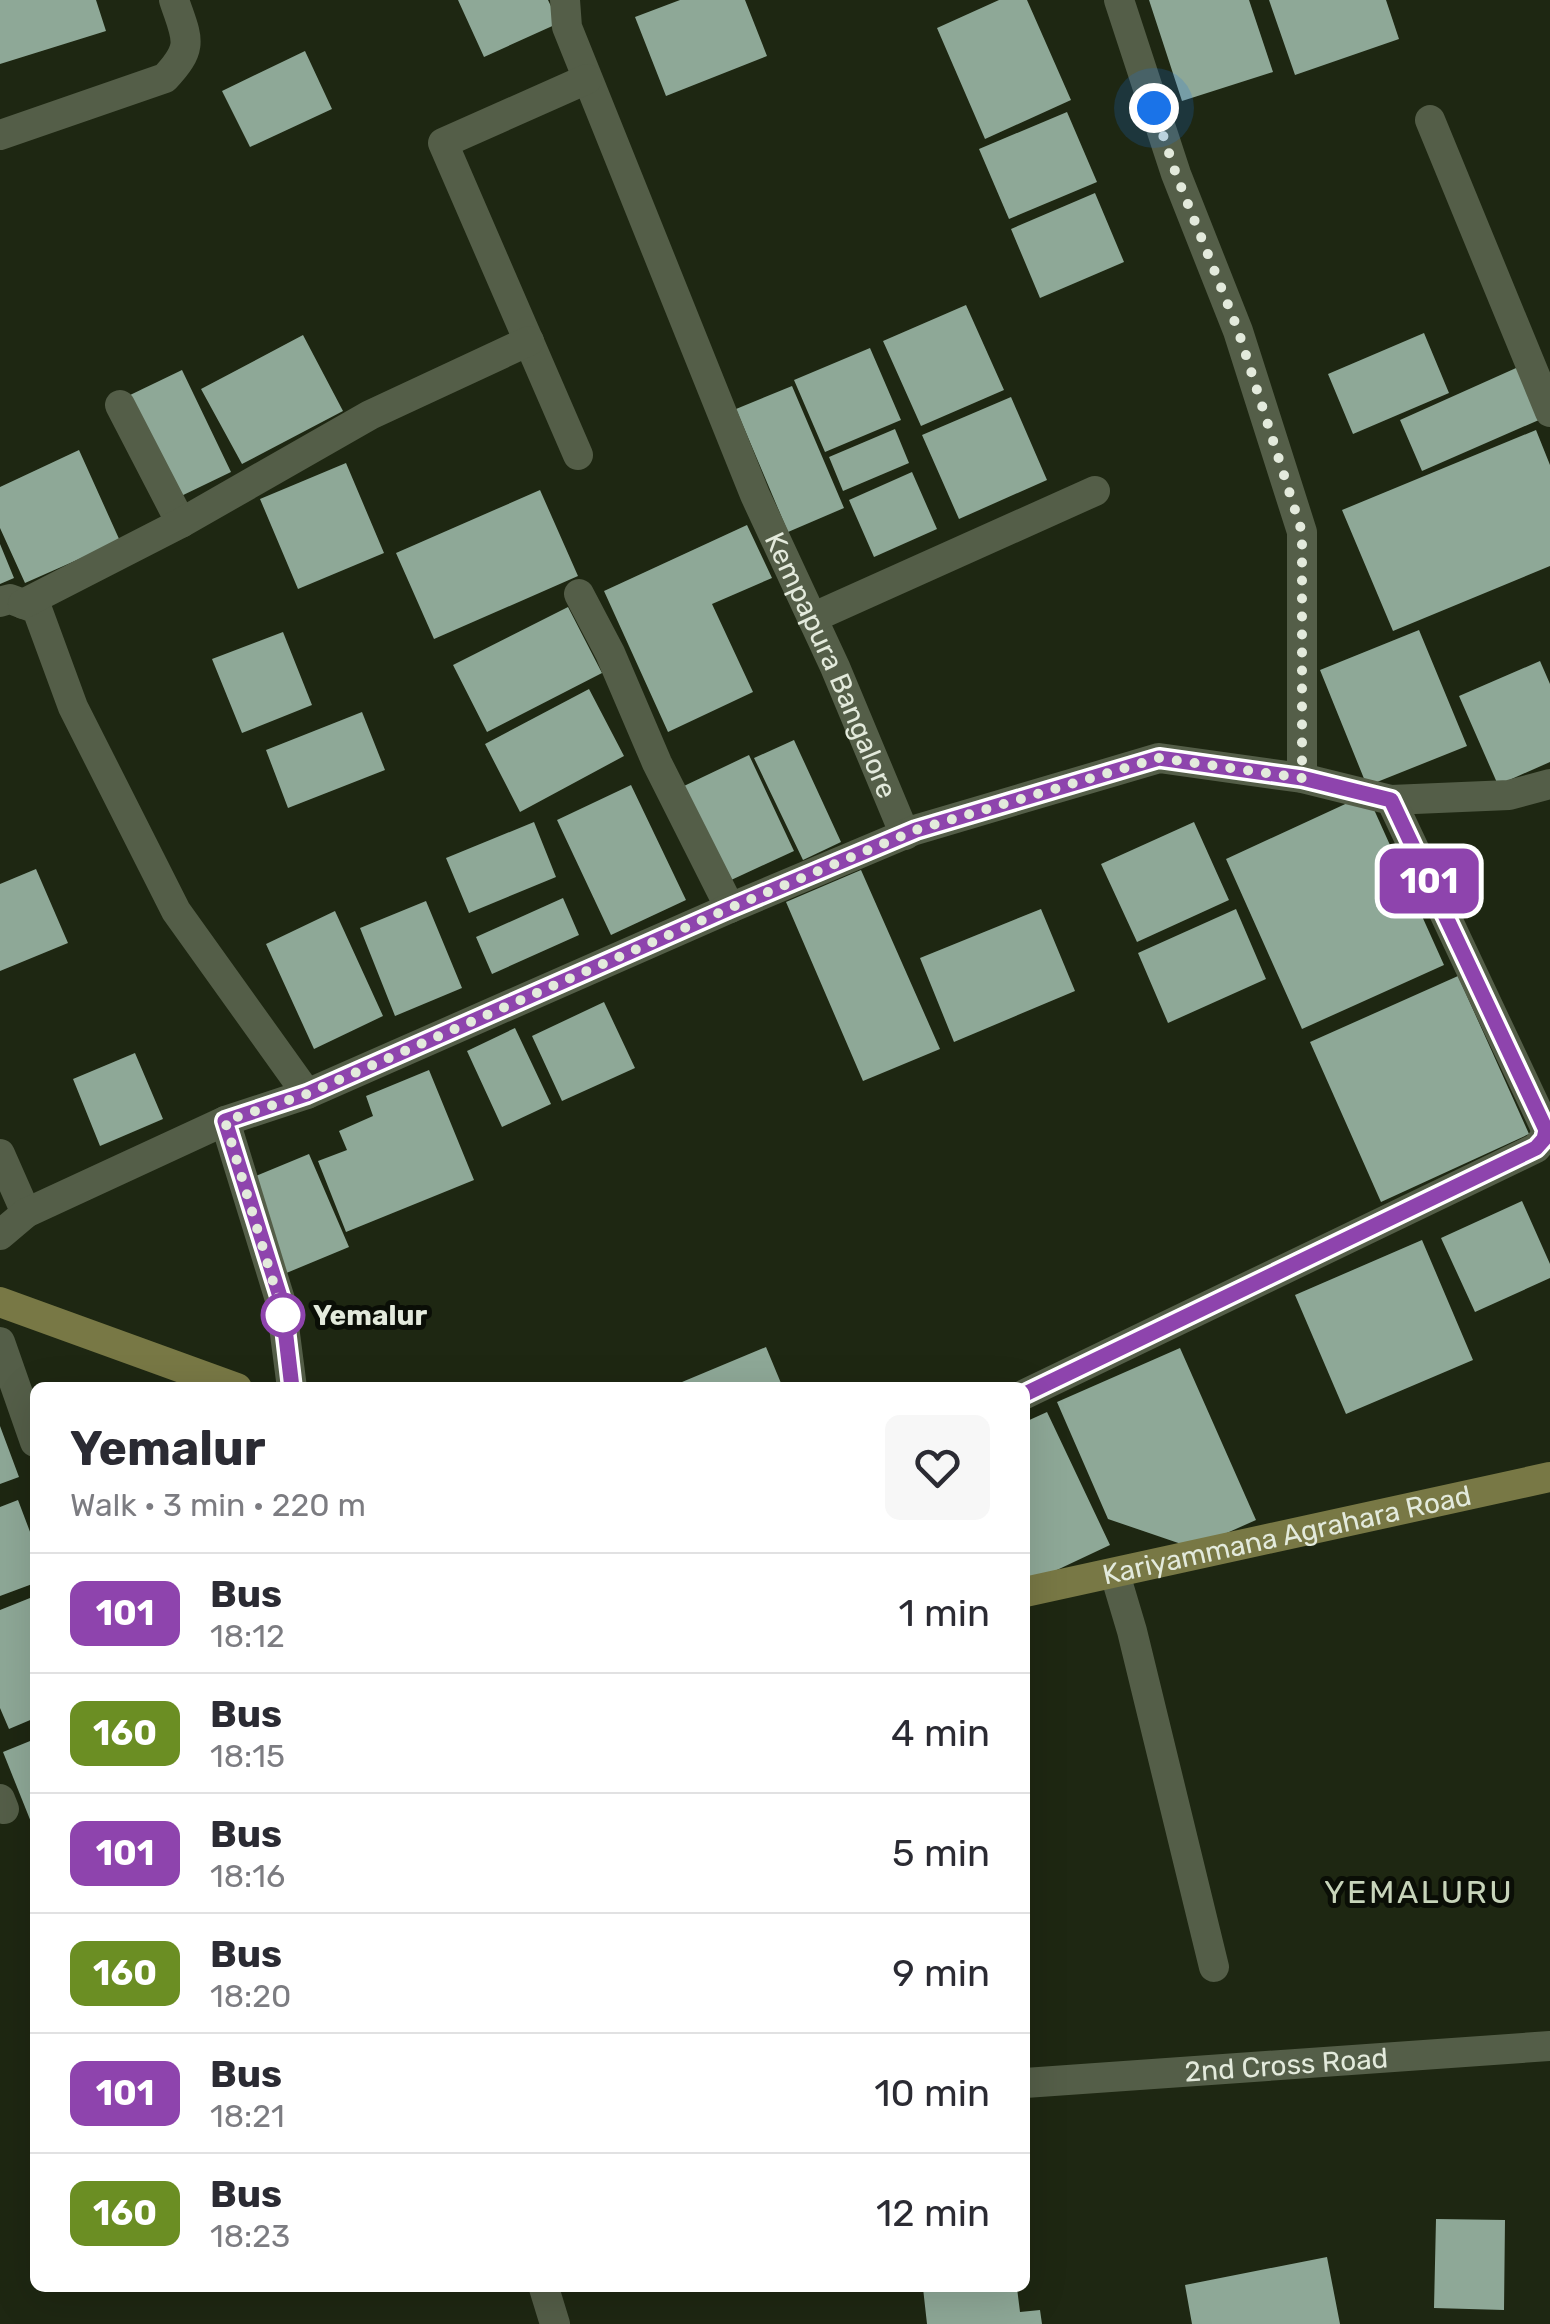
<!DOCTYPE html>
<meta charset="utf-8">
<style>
body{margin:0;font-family:Rubik,sans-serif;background:#f7f7f7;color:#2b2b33;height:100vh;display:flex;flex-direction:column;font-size:38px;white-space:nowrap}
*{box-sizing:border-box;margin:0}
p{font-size:32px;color:#7c7c81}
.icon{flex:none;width:55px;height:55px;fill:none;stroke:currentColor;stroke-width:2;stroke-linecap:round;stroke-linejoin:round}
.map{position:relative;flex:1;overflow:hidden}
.drawer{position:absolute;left:30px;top:1382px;width:1000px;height:910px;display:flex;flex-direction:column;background:#fff;border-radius:15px;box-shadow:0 10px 40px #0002}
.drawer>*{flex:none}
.badge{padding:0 20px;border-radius:15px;font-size:35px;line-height:65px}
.you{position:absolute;width:50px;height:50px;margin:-25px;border:8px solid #fff;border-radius:50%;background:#1a73e8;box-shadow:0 0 0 15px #1a73e833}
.map>.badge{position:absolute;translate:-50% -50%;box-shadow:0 0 0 5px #fff}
.round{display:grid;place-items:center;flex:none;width:105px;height:105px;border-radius:15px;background:#f7f7f7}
.summary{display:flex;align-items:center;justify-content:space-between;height:170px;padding:0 40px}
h1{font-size:48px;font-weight:700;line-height:75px}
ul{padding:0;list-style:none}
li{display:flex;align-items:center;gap:30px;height:120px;padding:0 40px;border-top:2px solid #e1e1e2}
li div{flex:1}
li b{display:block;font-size:38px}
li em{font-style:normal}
li .badge{min-width:110px;font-weight:700;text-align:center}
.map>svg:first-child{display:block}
.building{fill:#8ea897}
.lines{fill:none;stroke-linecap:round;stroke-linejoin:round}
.lane{stroke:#545e48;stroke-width:30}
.street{stroke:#545e48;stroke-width:30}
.secondary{stroke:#787845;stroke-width:30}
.line-casing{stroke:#fff;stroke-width:22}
.line{stroke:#8e44ad;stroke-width:15}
.walk{stroke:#e3eadc;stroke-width:10;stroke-dasharray:0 18}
.stop-dot{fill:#fff;stroke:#8e44ad;stroke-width:5}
.labels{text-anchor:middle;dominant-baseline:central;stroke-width:10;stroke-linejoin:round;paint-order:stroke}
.street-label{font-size:28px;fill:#e3eadc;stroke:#0a0e06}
.stop-label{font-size:28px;font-weight:bold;fill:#e3eadc;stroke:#0a0e06;text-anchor:start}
.quarter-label{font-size:32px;letter-spacing:2.5px;fill:#c7d4ba;stroke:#0a0e06}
</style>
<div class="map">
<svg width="1550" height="2324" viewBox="0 0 1550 2324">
<rect width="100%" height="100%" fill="#1e2712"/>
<path class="building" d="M0 0H96L106 31 0 64Z
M458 0H548L559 23 484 57Z
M680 0H745L767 56 666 96 635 17Z
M999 0H1027L1071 100 985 139 937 28Z
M1149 0H1249L1273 72 1182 101Z
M1269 0H1386L1399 39 1295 75Z
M305 51 332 109 250 147 222 91Z
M1067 112 1097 182 1009 219 979 149Z
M1095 193 1124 262 1040 298 1011 229Z
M966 305 1004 390 921 426 883 341Z
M1424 333 1449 393 1353 434 1328 374Z
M303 335 343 411 242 464 201 389Z
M870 348 901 420 825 452 794 380Z
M1525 364 1548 416 1422 471 1400 420Z
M182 370 231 472 177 498 128 396Z
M792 386 844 508 788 532 736 409Z
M1011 397 1047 480 959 519 922 435Z
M895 429 909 463 843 491 829 457Z
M1536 430 1550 465V566L1393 631 1342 510Z
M79 450 120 541 25 583 0 528V487Z
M346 463 384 553 298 589 260 499Z
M912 472 937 529 874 557 849 500Z
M540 490 578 576 434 639 396 553Z
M747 525 772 578 712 604 753 692 668 732 604 591Z
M0 544 14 578 0 584Z
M568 607 602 673 487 732 453 665Z
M1419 630 1467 746 1367 786 1320 670Z
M283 632 312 705 242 733 212 659Z
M1540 661 1550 684V762L1498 785 1459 696Z
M589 689 624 756 520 812 485 744Z
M362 712 385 770 288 808 266 750Z
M794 740 841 842 803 860 754 758Z
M749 755 794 851 729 881 684 786Z
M631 785 686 900 611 935 557 820Z
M1367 794 1444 965 1302 1029 1226 859Z
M534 822 556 877 469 913 446 858Z
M1194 822 1229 900 1137 942 1101 864Z
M36 869 68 943 0 971V884Z
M861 870 940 1049 863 1081 786 902Z
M563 898 579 935 492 974 476 937Z
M426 901 462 988 395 1016 360 928Z
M1041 909 1075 991 954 1042 920 958Z
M1236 909 1266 979 1168 1023 1138 953Z
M335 911 383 1016 314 1049 266 944Z
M1458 976 1529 1134 1381 1202 1310 1042Z
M604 1002 635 1068 562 1101 532 1036Z
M515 1028 551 1104 502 1127 467 1051Z
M135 1053 163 1119 100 1146 73 1079Z
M429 1070 474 1180 346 1232 318 1161 347 1150 339 1131 373 1116 366 1096Z
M309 1154 349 1247 284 1274 244 1181Z
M1522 1201 1550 1264V1278L1475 1312 1441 1238Z
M1422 1240 1473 1360 1346 1414 1295 1295Z
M766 1347 783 1388H685L682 1382Z
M1180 1348 1256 1520 1193 1548 1108 1519 1057 1402Z
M1047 1412 1110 1545 1025 1585V1422Z
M0 1426 19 1477 0 1484Z
M18 1500 35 1545V1583L0 1596V1507Z
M35 1596V1718L9 1729 0 1708V1610Z
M35 1739V1832L3 1752Z
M1436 2219 1505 2220 1504 2310 1434 2308Z
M1327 2257 1340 2324H1192L1185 2285Z
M923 2288H1017L1020 2312 1040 2310 1042 2324H927Z"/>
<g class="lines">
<path class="lane" d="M1115 1574 1132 1631 1214 1967"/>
<g class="street">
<path id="s1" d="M565 0 567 27 755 495 835 667 905 835"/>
<path d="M1119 0 1176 174 1238 331 1302 532V778"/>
<path d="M1430 120 1550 412"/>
<path d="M0 135 165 78C195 46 187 39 174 0"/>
<path d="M120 405 181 523"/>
<path d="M578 455 443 143 587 79"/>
<path d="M579 594 610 653 657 763 730 908"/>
<path d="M0 602 10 599 37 609 73 707 176 911 307 1094"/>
<path d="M23 604 181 523 370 415 529 341"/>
<path d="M812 618 1095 491"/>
<path d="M225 1121 281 1303 292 1388"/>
<path d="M0 1154 26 1213"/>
<path d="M0 1235 26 1213 225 1121 307 1094 730 908 915 830 1159 758 1302 778 1391 800 1509 795 1550 784"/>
<path d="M0 1342 35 1442"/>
<path d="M1025 1394 1536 1148 1544 1139 1546 1129 1391 800"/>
<path d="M0 1799 4 1809"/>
<path id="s2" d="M1025 2083 1550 2046"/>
<path d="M544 2288 555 2324"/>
</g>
<g class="secondary">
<path d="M0 1302 237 1388"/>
<path id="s3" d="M1025 1592 1550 1477"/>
</g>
</g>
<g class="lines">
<g class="line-casing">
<path id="line" d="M292 1388 282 1303 225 1121 307 1094 730 908 916 830 1159 758 1302 778 1391 800 1546 1130 1544 1139 1536 1148 1025 1394"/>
</g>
<use href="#line" class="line"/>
<path class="walk" d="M283 1315 225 1121 307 1094 730 908 916 830 1159 758 1302 778V532L1238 330 1176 174 1154 108"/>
</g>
<circle class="stop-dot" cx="283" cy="1315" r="20"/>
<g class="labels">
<g class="street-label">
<text stroke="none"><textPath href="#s1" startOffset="718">Kempapura Bangalore</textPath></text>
<text stroke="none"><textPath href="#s3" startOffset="268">Kariyammana Agrahara Road</textPath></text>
<text stroke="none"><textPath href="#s2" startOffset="262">2nd Cross Road</textPath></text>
</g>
<g class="stop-label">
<text x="313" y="1315">Yemalur</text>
</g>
<g class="quarter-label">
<text x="1419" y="1892">YEMALURU</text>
</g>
</g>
</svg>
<div class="you" style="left:1154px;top:108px"></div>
<b class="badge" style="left:1429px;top:881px;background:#8e44ad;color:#fff">101</b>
<section class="drawer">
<div class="summary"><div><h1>Yemalur</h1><p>Walk · 3 min · 220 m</p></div><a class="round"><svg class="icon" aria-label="heart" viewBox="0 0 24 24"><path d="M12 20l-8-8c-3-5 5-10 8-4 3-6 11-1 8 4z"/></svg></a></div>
<ul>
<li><span class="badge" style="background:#8e44ad;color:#fff">101</span><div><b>Bus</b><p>18:12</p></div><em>1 min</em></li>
<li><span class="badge" style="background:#6b8e23;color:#fff">160</span><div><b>Bus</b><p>18:15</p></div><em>4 min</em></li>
<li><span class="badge" style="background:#8e44ad;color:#fff">101</span><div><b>Bus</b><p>18:16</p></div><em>5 min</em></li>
<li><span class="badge" style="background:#6b8e23;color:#fff">160</span><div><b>Bus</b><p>18:20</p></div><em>9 min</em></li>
<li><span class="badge" style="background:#8e44ad;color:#fff">101</span><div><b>Bus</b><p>18:21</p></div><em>10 min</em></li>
<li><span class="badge" style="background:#6b8e23;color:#fff">160</span><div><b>Bus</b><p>18:23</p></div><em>12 min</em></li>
</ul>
</section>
</div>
